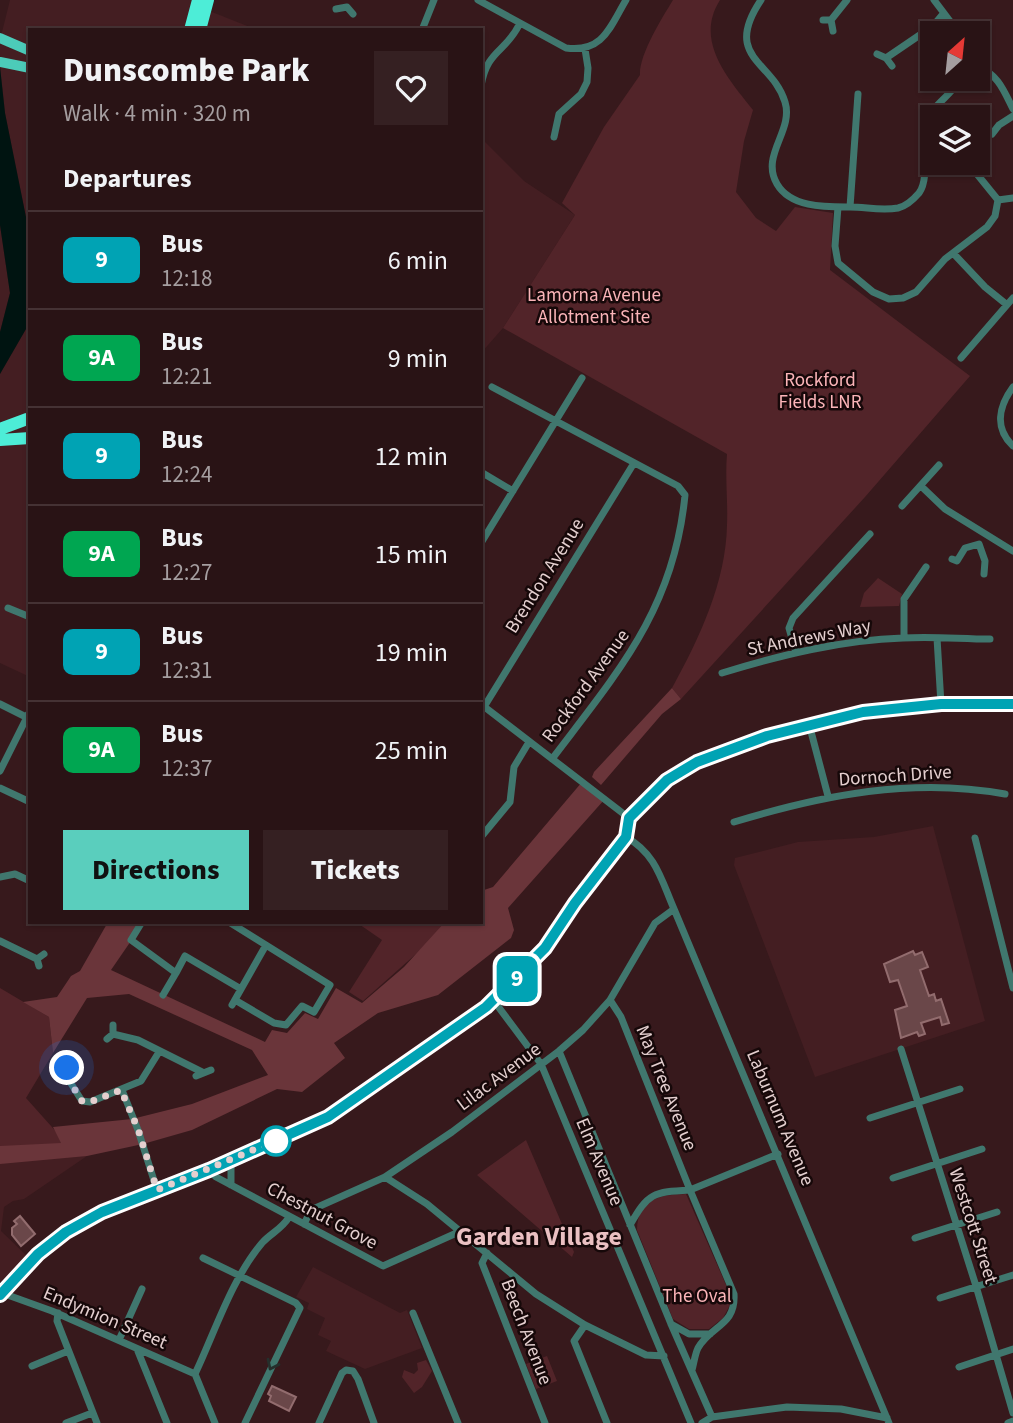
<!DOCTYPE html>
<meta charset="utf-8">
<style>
body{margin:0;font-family:"Source Sans 3",sans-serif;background:#352022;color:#f1f3f6;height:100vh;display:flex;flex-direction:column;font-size:26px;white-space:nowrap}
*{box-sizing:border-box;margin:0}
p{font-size:23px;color:#a59ea0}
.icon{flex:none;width:38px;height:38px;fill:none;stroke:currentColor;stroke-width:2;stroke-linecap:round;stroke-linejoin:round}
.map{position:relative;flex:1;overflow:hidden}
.side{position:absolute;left:28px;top:28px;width:455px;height:896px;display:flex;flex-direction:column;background:#291315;border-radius:0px;box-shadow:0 2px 5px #0004,0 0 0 2px #453234}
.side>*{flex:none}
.badge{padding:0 14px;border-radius:10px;font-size:24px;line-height:46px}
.needle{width:46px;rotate:27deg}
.fabs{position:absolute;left:920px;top:21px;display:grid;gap:14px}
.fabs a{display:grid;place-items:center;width:70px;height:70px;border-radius:0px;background:#291315;box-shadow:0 2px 5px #0004,0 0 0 2px #453234;font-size:35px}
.you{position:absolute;width:35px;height:35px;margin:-18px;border:5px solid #fff;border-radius:50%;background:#1a73e8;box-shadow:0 0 0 10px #1a73e833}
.map>.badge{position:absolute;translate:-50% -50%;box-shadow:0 0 0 4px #fff}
h2{padding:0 35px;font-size:26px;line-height:63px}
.round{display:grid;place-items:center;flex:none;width:74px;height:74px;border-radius:0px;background:#352022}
.overview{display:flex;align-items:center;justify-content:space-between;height:119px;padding:0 35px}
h1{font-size:33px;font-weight:800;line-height:52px}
.cta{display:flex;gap:14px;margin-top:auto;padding:14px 35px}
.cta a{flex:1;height:80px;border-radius:0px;background:#5acebd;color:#111;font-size:28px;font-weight:800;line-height:80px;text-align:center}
.cta a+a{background:#352022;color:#f1f3f6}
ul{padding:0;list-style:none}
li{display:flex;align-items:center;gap:21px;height:98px;padding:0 35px;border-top:2px solid #453234}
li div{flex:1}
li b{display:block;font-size:26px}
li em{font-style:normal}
li .badge{min-width:77px;font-weight:700;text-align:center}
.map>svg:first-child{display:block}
.built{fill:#441e22}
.green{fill:#522429}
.forest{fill:#6a353a}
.water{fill:#001411}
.building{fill:#6a4749;stroke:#926c6e;stroke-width:2}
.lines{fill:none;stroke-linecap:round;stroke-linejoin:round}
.street{stroke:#40776e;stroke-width:7}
.primary{stroke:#4ccbb9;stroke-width:10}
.highway{stroke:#4dedd7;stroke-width:12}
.oneway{stroke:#252f2c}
.line-casing{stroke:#fff;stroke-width:16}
.line{stroke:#00a3b4;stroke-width:10}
.walk{stroke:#e4cfcf;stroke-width:7;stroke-dasharray:0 12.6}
.stop-dot{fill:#fff;stroke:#00a3b4;stroke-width:3.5}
.labels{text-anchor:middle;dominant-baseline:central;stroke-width:5;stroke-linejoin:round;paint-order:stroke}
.park-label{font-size:19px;fill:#fbb4b8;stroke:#160809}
.street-label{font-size:19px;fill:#e4cfcf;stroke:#160809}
.district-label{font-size:26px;font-weight:bold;fill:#eac0c2;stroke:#160809}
</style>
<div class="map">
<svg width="1013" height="1423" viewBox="0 0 1013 1423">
<rect width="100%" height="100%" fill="#37191c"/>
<path class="built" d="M10 0H204L202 8 257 30H30V237L5 113 0 67V40Z
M481 138 524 181 575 215 503 328 481 353Z
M0 225 10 293 0 332Z
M30 310V677L0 663V374L26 329Z
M933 826 985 1021 815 1077 734 865 735 858 798 842 874 837Z
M68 1145 87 1156 24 1199 13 1201 4 1207 1 1231 29 1258 0 1288V1151Z
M313 1267 400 1313 407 1310 422 1348 365 1369 326 1351 331 1341 318 1335 325 1318 307 1309 309 1303 296 1297Z"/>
<path class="green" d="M673 0H720C694 41 728 78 753 110L744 141 736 192 756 218 776 231 795 207 833 213 830 270 970 376 865 497 681 699 672 688C699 639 726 582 727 525 728 501 725 478 727 454L503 328 575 215 562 203 604 127 640 75C639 55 662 18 673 0Z
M878 578 902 594 899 606 860 607 864 593Z
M356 922H452L363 1001 349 992 382 940Z
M0 988 49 1017 53 1053 26 1098 68 1145 0 1151Z
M526 1140 574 1252 572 1257 477 1175Z
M686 1194 730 1294V1305L723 1318 709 1329H689L673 1319 637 1230C638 1198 660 1195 686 1194Z
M547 1356 557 1381 536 1389 526 1364Z
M426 1360 432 1371 422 1387 414 1393 402 1377 404 1370 414 1374 418 1370 417 1363Z"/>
<path class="forest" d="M672 688 681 699 662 714 601 785 592 777 594 772Z
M582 782 604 800 508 908 514 930 511 938 438 995 378 1013 334 1043 345 1058 302 1092 277 1089 192 1130 143 1144 87 1156 0 1164V1146L61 1143 53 1127 132 1119 192 1104 268 1075 252 1050 129 994 87 998 53 1053 49 1017 23 1002 57 997 71 976 80 971 108 922H144L111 970 265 1042 272 1030 287 1033 305 1013 318 1019 336 988 362 1003 404 967 445 922H481V891L493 887Z"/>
<path class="water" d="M0 67 5 113 30 237V310L26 329 0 374V332L10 293 0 225Z"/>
<path class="building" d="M913 951 915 955 922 952 928 967 920 970 929 996 934 994 936 1001 941 999 949 1023 942 1025 940 1017 921 1023 925 1034 919 1036 917 1032 901 1038 895 1010 907 1006 898 980 890 982 884 964Z
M20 1216 35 1234 21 1246 12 1235V1228L17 1224 14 1221Z
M272 1386 296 1397 289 1411 269 1401 271 1396 268 1394Z"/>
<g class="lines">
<path class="street" d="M478 0 566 48C603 53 610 27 626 0
M761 0C722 58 773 61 785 102 794 131 760 155 777 184 791 208 826 207 850 207 866 207 881 211 898 208 907 206 913 200 919 193 930 179 922 143 926 125 931 104 951 97 960 79
M934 0 959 33
M336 9 347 7 353 14
M823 20H831L833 31
M831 20 847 0
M422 30 434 0
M877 54 886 58 892 66
M886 58 933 26 943 14
M978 67C998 74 1004 91 1013 109
M481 86C487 50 505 53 519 25
M992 134 999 125 1013 116
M554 137 559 114 581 94 587 82 588 68 585 49
M998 200 1013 198
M838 207 835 246 838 263 873 292 889 299 903 298 916 292 945 259 987 227 995 216 998 200 968 163
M850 207 858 94
M954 254 985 287 1006 304
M961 358 1013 298
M492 387 678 486 685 495C674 609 618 672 552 759
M1013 387C999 406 994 428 1013 446
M481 472 513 491
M922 487 945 509 1013 551
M902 506 939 465
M481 543 582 378
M952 559 957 561 965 548 979 544 985 561 984 574
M8 608 30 617
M904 638V599L926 567
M937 638 941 704
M796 653 789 628 793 618 870 534
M722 673C781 655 841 640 903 638 932 636 961 639 990 639
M0 704 30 719
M482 705 629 818
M484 707 634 463
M809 724 828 796
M0 771 30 711
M0 788 30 802
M734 822C823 795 913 777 1005 794
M481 837 510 802 514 767 529 742
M626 837C656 854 661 879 674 909L889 1423
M975 838 1013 988
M0 877 15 874 30 881
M142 922 131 940 176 973 185 956 241 989
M229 922 330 985 314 1012 302 1006 286 1025 274 1023 235 1000
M0 941 37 959
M39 966 37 959 44 954
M163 995 176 973
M610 1000 621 1017 690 1190 778 1154
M494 1001 541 1064 691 1423
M232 1005 266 945
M113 1034 138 1040 202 1072
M107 1039 113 1034V1025
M901 1049 976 1286 1013 1413
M559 1051 671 1324 712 1417
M65 1074 82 1101 90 1102 141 1081 159 1052
M196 1076 211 1070
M122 1090 138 1130 157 1190
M870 1118 960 1089
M209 1170 216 1177 383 1266 461 1231
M385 1177 427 1204 536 1294 585 1325 646 1355 664 1356
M893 1178 982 1149
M231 1185V1160
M304 1224 311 1210 385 1177 452 1132 559 1051 583 1030 610 1000 655 923 674 909
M630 1225C648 1193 653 1192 690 1190L734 1294C736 1326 711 1325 698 1348 695 1354 694 1363 692 1370
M915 1238 997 1212
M487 1253 482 1263 545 1423
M203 1258 296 1303 300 1308 245 1423
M2 1293 52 1311 195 1374
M0 1295 38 1254 66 1232 102 1212 209 1170 328 1117 494 1001 545 948 575 903 626 837 629 818 667 781 697 763 767 736 863 712 941 704H1013
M940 1298 1013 1275
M58 1313 57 1321 97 1423
M413 1313 458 1423
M671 1324 689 1334H710
M585 1325 574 1341 607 1423
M119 1340 142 1289
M137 1349 167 1423
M32 1366 68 1351
M959 1367 1013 1349
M66 1423 92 1413
M215 1423 195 1374C215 1332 231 1280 262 1243 271 1233 282 1229 289 1217
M319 1423 342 1373 346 1370 353 1371 358 1379 374 1423
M702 1423 712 1417 787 1407 841 1409 887 1418
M1008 1423 1013 1421"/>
<path class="primary" d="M0 38 30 51
M0 62 30 68"/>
<path class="highway" d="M190 30 198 0
M200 30 208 0
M0 429 27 419
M0 440 30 438"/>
</g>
<defs><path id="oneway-chevron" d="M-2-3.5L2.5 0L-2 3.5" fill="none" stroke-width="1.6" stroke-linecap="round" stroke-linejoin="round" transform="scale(1.75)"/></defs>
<use class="oneway" href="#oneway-chevron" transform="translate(272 1365) rotate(116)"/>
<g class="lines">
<g class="line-casing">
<path id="line" d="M0 1295 38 1254 66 1232 102 1212 209 1170 328 1117 486 1007 545 948 575 903 626 837 629 818 667 780 697 762 767 736 863 712 941 704H1013"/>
</g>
<use href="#line" class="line"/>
<path class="walk" d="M67 1068 65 1074 82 1101 90 1102 121 1090 138 1129 157 1190 282 1138 276 1141"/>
</g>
<circle class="stop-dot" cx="276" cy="1141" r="14"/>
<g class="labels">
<g class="park-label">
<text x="594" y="295">Lamorna Avenue<tspan x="594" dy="22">Allotment Site</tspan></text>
<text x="820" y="380">Rockford<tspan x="820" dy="22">Fields LNR</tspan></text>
<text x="697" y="1296">The Oval</text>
</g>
<g class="street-label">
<text transform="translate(545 576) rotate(-58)">Brendon Avenue</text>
<text transform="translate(809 638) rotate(-11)">St Andrews Way</text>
<text transform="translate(586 686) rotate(-54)">Rockford Avenue</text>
<text transform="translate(895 776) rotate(-4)">Dornoch Drive</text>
<text transform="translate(499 1077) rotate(-37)">Lilac Avenue</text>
<text transform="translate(666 1088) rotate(68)">May Tree Avenue</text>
<text transform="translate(780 1118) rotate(67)">Laburnum Avenue</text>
<text transform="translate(599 1162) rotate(67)">Elm Avenue</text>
<text transform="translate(322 1216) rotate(28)">Chestnut Grove</text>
<text transform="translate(973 1226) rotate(72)">Westcott Street</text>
<text transform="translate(105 1318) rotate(23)">Endymion Street</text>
<text transform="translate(526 1332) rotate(69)">Beech Avenue</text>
</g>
<g class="district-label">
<text x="539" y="1236">Garden Village</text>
</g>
</g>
</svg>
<div class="fabs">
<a><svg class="needle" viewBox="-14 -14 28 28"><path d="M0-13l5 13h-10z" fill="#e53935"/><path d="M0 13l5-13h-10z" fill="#a59ea0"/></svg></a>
<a><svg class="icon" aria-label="layers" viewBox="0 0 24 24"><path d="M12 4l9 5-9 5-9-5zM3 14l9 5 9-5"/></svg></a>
</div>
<div class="you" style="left:67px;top:1068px"></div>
<b class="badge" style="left:517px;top:979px;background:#00a3b4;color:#fff">9</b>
<section class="side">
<div class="overview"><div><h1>Dunscombe Park</h1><p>Walk · 4 min · 320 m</p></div><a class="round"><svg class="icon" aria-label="heart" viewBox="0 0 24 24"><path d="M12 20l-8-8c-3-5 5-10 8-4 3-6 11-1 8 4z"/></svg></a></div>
<h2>Departures</h2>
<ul>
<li><span class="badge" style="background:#00a3b4;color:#fff">9</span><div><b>Bus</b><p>12:18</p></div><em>6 min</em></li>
<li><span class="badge" style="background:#00a651;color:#fff">9A</span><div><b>Bus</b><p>12:21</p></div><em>9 min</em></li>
<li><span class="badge" style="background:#00a3b4;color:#fff">9</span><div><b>Bus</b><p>12:24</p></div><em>12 min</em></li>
<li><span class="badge" style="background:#00a651;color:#fff">9A</span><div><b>Bus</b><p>12:27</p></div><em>15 min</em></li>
<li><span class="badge" style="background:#00a3b4;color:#fff">9</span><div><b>Bus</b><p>12:31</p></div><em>19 min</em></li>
<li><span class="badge" style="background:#00a651;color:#fff">9A</span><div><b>Bus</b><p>12:37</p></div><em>25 min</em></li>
</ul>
<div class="cta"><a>Directions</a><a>Tickets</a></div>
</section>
</div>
